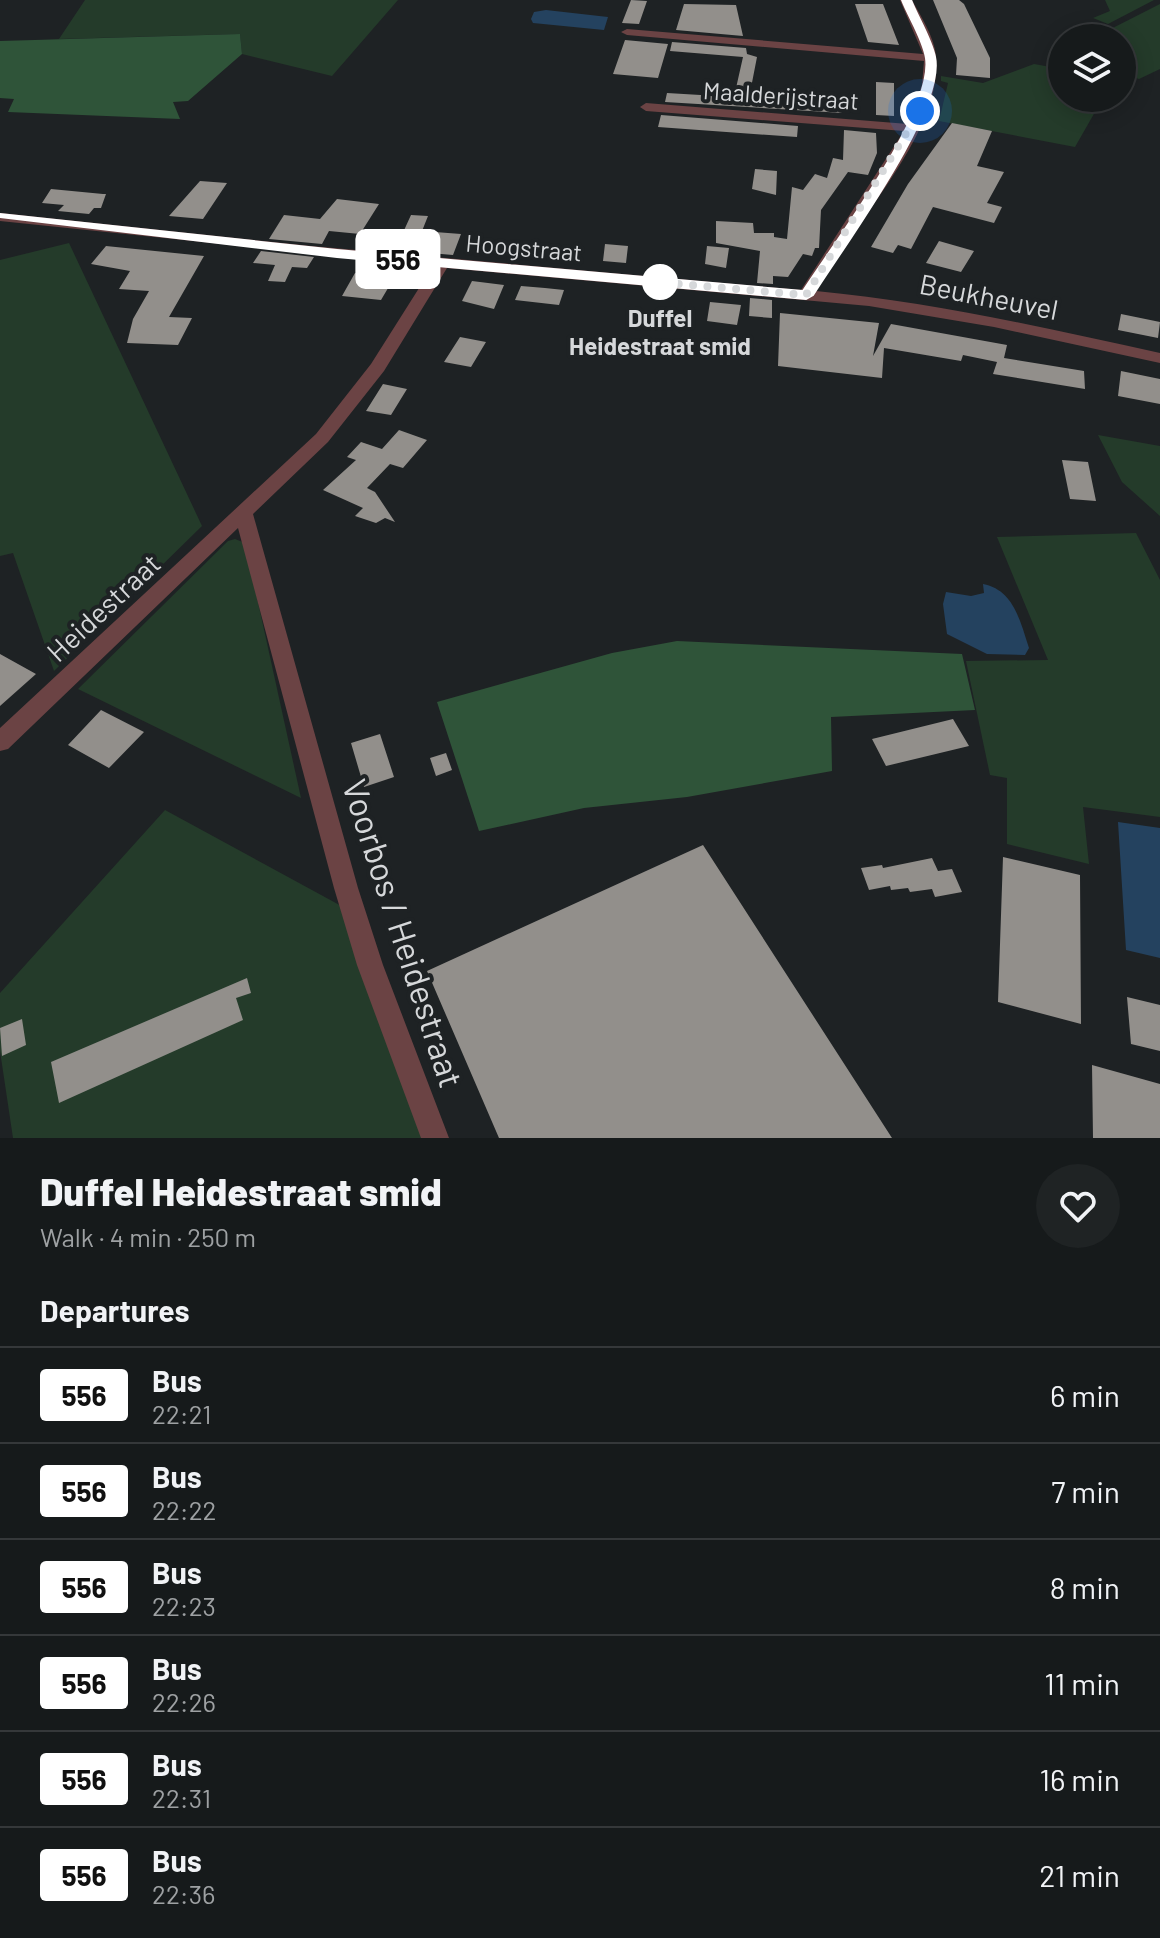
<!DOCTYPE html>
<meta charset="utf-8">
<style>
body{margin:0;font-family:Barlow,sans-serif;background:#1f2324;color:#f1f3f6;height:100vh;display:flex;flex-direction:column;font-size:30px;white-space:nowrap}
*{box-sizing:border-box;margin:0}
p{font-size:26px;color:#9ea1a3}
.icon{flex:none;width:44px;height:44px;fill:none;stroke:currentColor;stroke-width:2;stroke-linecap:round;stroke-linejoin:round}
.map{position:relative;height:1138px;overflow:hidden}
.sheet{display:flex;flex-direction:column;background:#161a1b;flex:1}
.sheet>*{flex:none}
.badge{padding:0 16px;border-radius:6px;font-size:28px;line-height:52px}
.controls{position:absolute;left:1048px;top:24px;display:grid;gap:16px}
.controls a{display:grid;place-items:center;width:88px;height:88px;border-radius:50%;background:#161a1b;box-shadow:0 4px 20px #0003,0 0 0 2px #35383a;font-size:40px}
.you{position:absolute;width:40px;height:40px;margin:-20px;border:6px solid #fff;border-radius:50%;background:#1a73e8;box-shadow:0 0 0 12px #1a73e833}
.map>.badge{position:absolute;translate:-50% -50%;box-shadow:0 0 0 4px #fff}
h2{padding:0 40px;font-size:30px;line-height:72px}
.round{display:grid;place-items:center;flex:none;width:84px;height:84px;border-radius:42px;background:#1f2324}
.headline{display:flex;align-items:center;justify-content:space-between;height:136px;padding:0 40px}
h1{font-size:38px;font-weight:800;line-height:60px}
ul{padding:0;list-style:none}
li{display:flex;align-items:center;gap:24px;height:96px;padding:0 40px;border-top:2px solid #35383a}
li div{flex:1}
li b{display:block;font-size:30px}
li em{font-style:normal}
li .badge{min-width:88px;font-weight:700;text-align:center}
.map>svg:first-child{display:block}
.green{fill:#243b2a}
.forest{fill:#2f5439}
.water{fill:#24425f}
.building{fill:#928f8b}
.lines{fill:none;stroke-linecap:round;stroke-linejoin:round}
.minor{fill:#6b4344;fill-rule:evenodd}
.line{fill:#fff;stroke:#fff;stroke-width:2}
.walk{stroke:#d6d8da;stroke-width:8;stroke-dasharray:0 14.4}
.stop-dot{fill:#fff;stroke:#fff;stroke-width:4}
.labels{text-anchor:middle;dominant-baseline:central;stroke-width:8;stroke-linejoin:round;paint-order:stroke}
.far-street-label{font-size:24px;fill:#d6d8da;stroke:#1e2224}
.far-stop-label{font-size:24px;font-weight:bold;fill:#d6d8da;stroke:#1e2224}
.street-label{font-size:28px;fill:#d6d8da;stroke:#1e2224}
.near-street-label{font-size:34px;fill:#d6d8da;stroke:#1e2224}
</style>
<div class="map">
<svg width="1160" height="1138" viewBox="0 0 1160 1138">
<rect width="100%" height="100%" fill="#1e2224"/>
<path class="green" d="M85 0H398L332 76 242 54 240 34 59 39Z
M1105 0H1154L1108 24 1093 18 1110 11Z
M1160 4V69L1139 79 1122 73V38H1093Z
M1034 64 1062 69V98H1103L1075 147 939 121 948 83 941 81V76L983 83Z
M69 243 202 526 54 671 13 553 0 556V260Z
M1098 435 1160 446V516L1122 482Z
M1136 533 1160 580V817L1083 807 1089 864 1007 844V778L990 775 966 661 1048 660 997 537Z
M235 539 245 543 301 798 78 689 228 541Z
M165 810 345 908 424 1138H13L0 1051V993Z"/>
<path class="forest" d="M240 34 242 54 188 101 173 102 180 119 8 112 14 99 0 98V41Z
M677 641 962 654 975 710 831 717 832 771 687 797 584 808 479 831 437 702 612 653Z"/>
<path class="water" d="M546 10 608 17 604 30 533 23 531 19 534 12Z
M983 584C1014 590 1020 621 1029 648L1025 655 987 654 947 634 943 604 946 592 971 596 984 593Z
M1118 822 1160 828V958L1126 950Z"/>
<path class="building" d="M631 0 647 1 639 24 622 23Z
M933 0H959L964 4 990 58V78L956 75 957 58Z
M684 4 736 5 743 36 676 30Z
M855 4H883L899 45 868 42Z
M625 40 668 44 658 78 613 74Z
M672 42 746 48 747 54 757 57 749 98 799 102V105L840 95 843 113 665 102 667 93 734 97 743 57 670 51Z
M876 82 894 83V116L876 115Z
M661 115 798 126 797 137 658 127Z
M952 123 992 131 977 166 1004 172 987 203 1002 207 994 223 933 207 911 249 898 245 893 253 871 247 908 184Z
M844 130 876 133 877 153 868 175 848 172 821 210 819 248H815L812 256 803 254 788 277 773 276V284L757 283 760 251 716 243V221L753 223 754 233H774V237L787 239 792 187 803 190 815 174 827 178 833 158 843 160Z
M755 169 777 171 776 195 752 189Z
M200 181 227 183 203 219 169 216Z
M51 189 103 194H106L101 208H94L89 214 58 211 64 205 42 203Z
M337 199 379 204 360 234 329 231 322 244 269 239 284 215 320 219Z
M411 215 428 216 422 231 461 234 453 255 395 250Z
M939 241 974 251 961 272 926 263Z
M605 244 628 246 626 263 603 261Z
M106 246 204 256 169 317 192 318 178 345 127 343 133 319 149 291 119 289 130 271 91 264Z
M707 246 729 248 726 268 705 264Z
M261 251 314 257 307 268 292 267 285 282 268 281 275 265 253 263Z
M355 273 394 278 381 300 342 296Z
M472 281 504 285 494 309 462 301Z
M521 286 545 288 564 290 559 305 515 300Z
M750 298 772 300V318L749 316Z
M710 302 741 305 737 325 707 321Z
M780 313 879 323 873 356 891 324 1007 345 1004 358 1084 371 1085 389 993 374 997 362 963 355 961 361 884 348 882 378 778 366Z
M1121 314 1160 322 1158 338 1118 330Z
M460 337 486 342 471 367 444 362Z
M1121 371 1160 379V404L1118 396Z
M383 384 407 389 391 415 366 411Z
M399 430 427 440 403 468 390 464 367 488 375 492 395 522 385 518 376 523 355 516 363 508 323 490 356 460 347 457 361 442 382 449Z
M1062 460 1088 462 1096 501 1070 499Z
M0 654 36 674 0 706Z
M101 710 144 732 109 768 68 745Z
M953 719 969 746 886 766 872 739Z
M380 734 394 777 364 787 351 743Z
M446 753 452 770 436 776 430 758Z
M703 845 892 1138H499L427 971Z
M1003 857 1080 875 1081 1024 998 1002Z
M932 858 938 871 952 869 962 892 935 897 932 889 910 892 908 888 891 890 890 886 869 890 861 868 882 865 883 868Z
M247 978 251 993 236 998 243 1020 59 1103 51 1062Z
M1127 997 1160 1005V1051L1131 1044Z
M22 1019 26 1045 2 1056 0 1028Z
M1092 1065 1160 1084V1138H1093Z"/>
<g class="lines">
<path class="minor" d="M900 0H912C921 17 934 36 936 56 943 135 851 223 816 291 932 302 1046 328 1160 353V363L994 327 869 306 447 268 384 371 328 442 253 514 358 888 383 965 449 1138H421L357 965 334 888 238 528 8 749 0 751V728L316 434 371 364 433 266 0 221V213L311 246 801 290 904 131 646 111 640 107 646 103 908 124 922 85 924 61 627 35 621 32 627 29 923 54Z"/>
</g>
<path class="line" d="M902 0H911C918 18 931 38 935 57 946 109 843 247 813 295L806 299 337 257 0 217V214L337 250 803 291C834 243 934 111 926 58 923 39 909 18 902 0Z"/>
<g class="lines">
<path class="walk" d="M660 282H655L806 295 920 111"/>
</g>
<circle class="stop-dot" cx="660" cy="282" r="16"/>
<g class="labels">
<g class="far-street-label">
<text transform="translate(781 95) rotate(4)">Maalderijstraat</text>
<text transform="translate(524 247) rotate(5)">Hoogstraat</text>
</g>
<g class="far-stop-label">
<text x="660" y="317">Duffel<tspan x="660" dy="28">Heidestraat smid</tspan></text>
</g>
<g class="street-label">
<text transform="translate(989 296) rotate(11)">Beukheuvel</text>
<text transform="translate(103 607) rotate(-43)">Heidestraat</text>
</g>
<g class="near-street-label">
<text transform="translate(404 933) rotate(72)">Voorbos / Heidestraat</text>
</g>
</g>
</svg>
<div class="controls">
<a><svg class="icon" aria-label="layers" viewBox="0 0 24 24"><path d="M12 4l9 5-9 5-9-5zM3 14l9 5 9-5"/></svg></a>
</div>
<div class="you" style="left:920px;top:111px"></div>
<b class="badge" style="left:398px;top:259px;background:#fff;color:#111">556</b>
</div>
<section class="sheet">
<div class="headline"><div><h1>Duffel Heidestraat smid</h1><p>Walk · 4 min · 250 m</p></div><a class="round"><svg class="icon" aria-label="heart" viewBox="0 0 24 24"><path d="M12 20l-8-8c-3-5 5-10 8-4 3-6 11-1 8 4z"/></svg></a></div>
<h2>Departures</h2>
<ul>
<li><span class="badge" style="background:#fff;color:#111">556</span><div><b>Bus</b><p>22:21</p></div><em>6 min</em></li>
<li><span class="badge" style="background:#fff;color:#111">556</span><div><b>Bus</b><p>22:22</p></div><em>7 min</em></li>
<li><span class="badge" style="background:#fff;color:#111">556</span><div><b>Bus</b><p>22:23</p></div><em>8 min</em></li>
<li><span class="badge" style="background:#fff;color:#111">556</span><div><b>Bus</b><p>22:26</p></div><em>11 min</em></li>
<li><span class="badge" style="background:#fff;color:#111">556</span><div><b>Bus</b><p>22:31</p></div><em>16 min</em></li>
<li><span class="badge" style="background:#fff;color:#111">556</span><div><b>Bus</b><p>22:36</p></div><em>21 min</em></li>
</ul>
</section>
